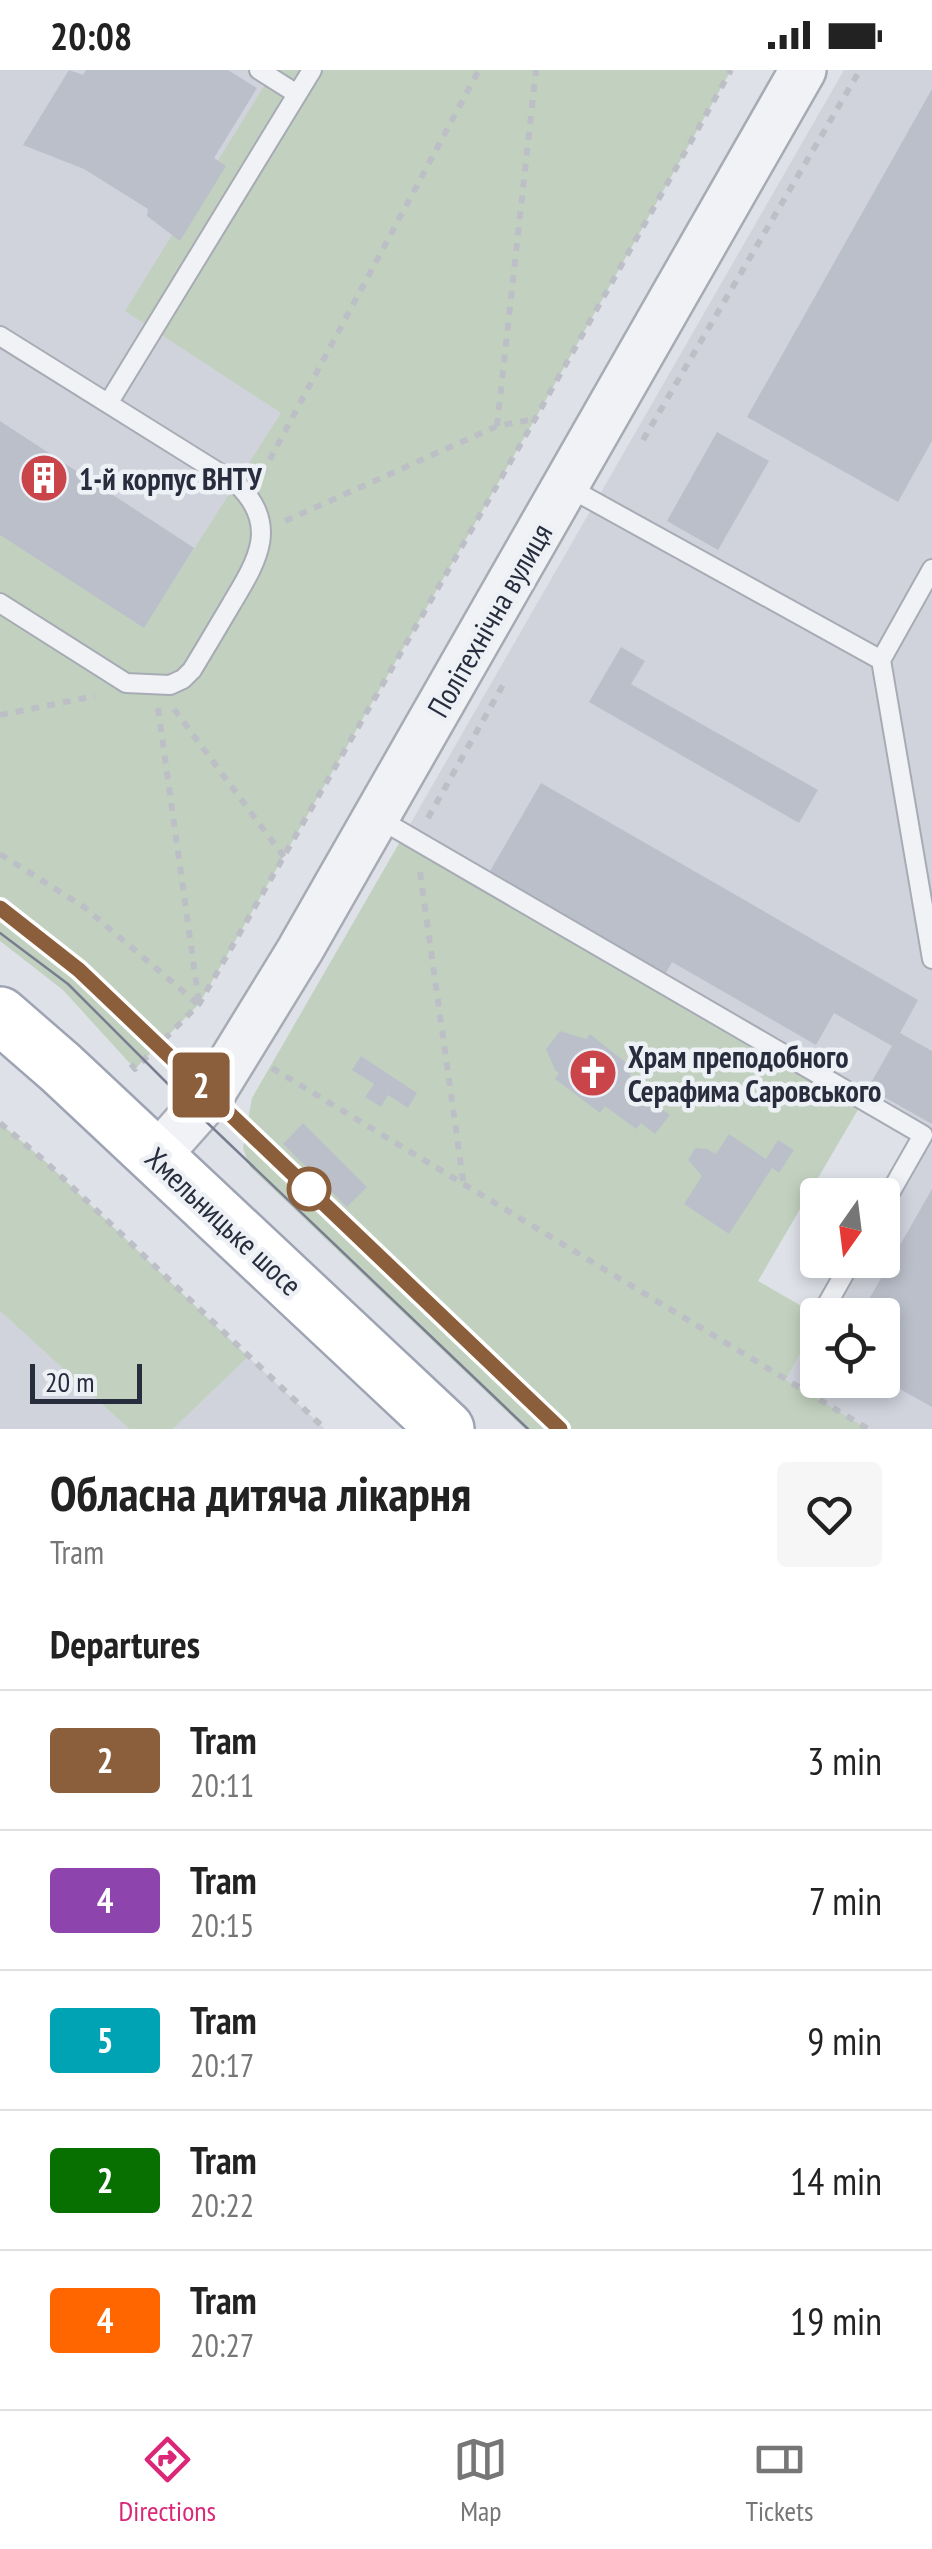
<!DOCTYPE html>
<meta charset="utf-8">
<style>
body{margin:0;font-family:"PT Sans Narrow",sans-serif;background:#f6f6f6;color:#222;height:100vh;display:flex;flex-direction:column;font-size:38px;white-space:nowrap}
*{box-sizing:border-box;margin:0}
p{font-size:32px;color:#767676}
.icon{flex:none;width:55px;height:55px;fill:none;stroke:currentColor;stroke-width:2;stroke-linecap:round;stroke-linejoin:round}
.map{position:relative;height:1359px;overflow:hidden}
.sheet{display:flex;flex-direction:column;background:#fff;flex:1}
.sheet>*{flex:none}
.badge{padding:0 20px;border-radius:8px;font-size:35px;line-height:65px}
.needle{width:65px;rotate:194deg}
.controls{position:absolute;left:800px;top:1108px;display:grid;gap:20px}
.controls a{display:grid;place-items:center;width:100px;height:100px;border-radius:10px;background:#fff;box-shadow:0 5px 15px #0003;font-size:50px}
.scale{position:absolute;left:30px;bottom:25px;width:112px;box-sizing:border-box;padding-left:10px;border:5px solid #282d3e;border-top:0;font-size:28px;line-height:35px;white-space:nowrap;color:#282d3e;-webkit-text-stroke:8px #edf0f5;paint-order:stroke}
.map>.badge{position:absolute;translate:-50% -50%;box-shadow:0 0 0 5px #fff}
h2{padding:0 50px;font-size:38px;line-height:90px}
.round{display:grid;place-items:center;flex:none;width:105px;height:105px;border-radius:10px;background:#f6f6f6}
.summary{display:flex;align-items:center;justify-content:space-between;height:170px;padding:0 50px}
h1{font-size:48px;font-weight:700;line-height:75px}
ul{padding:0;list-style:none}
li{display:flex;align-items:center;gap:30px;height:140px;padding:0 50px;border-top:2px solid #e0e0e0}
li div{flex:1}
li b{display:block;font-size:38px}
li em{font-style:normal}
li .badge{min-width:110px;font-weight:700;text-align:center}
.status{display:flex;justify-content:space-between;align-items:center;height:70px;padding:0 50px;background:#fff;direction:ltr}
.status svg{height:28px;fill:currentColor}
.tab-bar{display:flex;justify-content:space-around;align-items:center;height:140px;border-top:2px solid #e0e0e0;background:#fff;font-size:28px;color:#767676}
.tab-bar a{display:grid;justify-items:center;gap:5px}
.tab-bar .active{color:#db2777}
.map>svg:first-child{display:block}
.built{fill:#d0d3dc}
.green{fill:#c2d1bf}
.building{fill:#bbbfca}
.lines{fill:none;stroke-linecap:round;stroke-linejoin:round}
.service-casing{stroke:#a7abb4;stroke-width:22}
.tertiary-casing{stroke:#a7abb4;stroke-width:50}
.primary-casing{stroke:#9ea4b3;stroke-width:60}
.path{stroke:#bdbfc6;stroke-width:6;stroke-dasharray:8 8;stroke-linecap:butt}
.service{stroke:#f1f2f6;stroke-width:18}
.tertiary{stroke:#f1f2f6;stroke-width:45}
.primary{stroke:#fff;stroke-width:55}
.tram{stroke:#787e90;stroke-width:2.5}
.line-casing{stroke:#fff;stroke-width:22}
.line{stroke:#8b5e3c;stroke-width:15}
.stop-dot{fill:#fff;stroke:#8b5e3c;stroke-width:5}
.labels{text-anchor:middle;dominant-baseline:central;stroke-width:9;stroke-linejoin:round;paint-order:stroke}
.poi-label{font-size:30px;font-weight:bold;fill:#282d3e;stroke:#edf0f5;text-anchor:start}
.street-label{font-size:30px;fill:#282d3e;stroke:#edf0f5}
</style>
<div class="status"><b>20:08</b><svg viewBox="0 0 49 12"><path d="M0 12V9h3v3zM5 12V6h3v6zM10 12V3h3v9zM15 12V0h3v12zM26 1h20v11H26zM47 4h2v5h-2z"/></svg></div>
<div class="map">
<svg width="932" height="1359" viewBox="0 0 932 1359">
<rect width="100%" height="100%" fill="#dee1e7"/>
<path class="built" d="M0 0H731L535 349 0 639Z
M844 0H932V1359H868L786 1310 817 1252 818 1310H882V1245H821L853 1190H882L883 1138 923 1066 405 763Z
M0 1241 129 1359H0Z
M248 1287 325 1359H173Z"/>
<path class="green" d="M274 0H731L535 349 199 934 135 999 63 920 0 871V465L144 557 281 343 125 241Z
M405 763 863 1031 758 1211 817 1245V1252L786 1310 868 1359H525L250 1097 243 1078 252 1028Z
M0 1053 46 1092 248 1287 173 1359H129L0 1241Z"/>
<path class="building" d="M69 0 83 5 86 0H228L257 18 214 88 226 96 180 171 147 146 148 139 84 99 23 75Z
M932 19V371L898 432 747 347Z
M0 351 194 478 144 558 0 465Z
M717 362 769 391 718 480 667 451Z
M621 577 645 591 631 614 818 720 799 753 589 632Z
M541 713 918 930 900 963 932 981V1054L868 1018 892 976 834 943 816 975 672 892 666 903 490 801Z
M560 961 586 969 590 964 634 999 629 1005 660 1028 655 1034 670 1045 655 1064 641 1053 636 1059 605 1036 600 1043 555 1009 559 1003 555 1000 546 979Z
M361 986 417 1023 408 1038 388 1025 381 1037 365 1027 374 1014 352 1000Z
M303 1053 367 1117 347 1137 283 1074Z
M729 1064 766 1089 778 1070 794 1080 779 1103 772 1098 729 1164 684 1134 702 1106 688 1090 695 1078 707 1079 716 1084Z
M932 1119V1337L882 1309V1245H860Z"/>
<g class="lines">
<g class="service-casing">
<path id="service" d="M259 0 297 24
M0 266 237 414C280 455 257 491 232 533 219 555 206 577 192 600L183 609 170 615 126 613 0 533
M109 332 312 0
M566 416 881 590
M932 499 881 590 932 889
M376 747 923 1065 882 1137
M821 1245 852 1190"/>
</g>
<g class="tertiary-casing">
<path id="tertiary" d="M156 1087 211 1025 300 880 803 0"/>
</g>
<g class="primary-casing">
<path id="primary" d="M0 945 61 998 446 1359"/>
</g>
<path class="path" d="M497 356 536 0
M643 370 860 0
M262 404 479 0
M285 451 497 356 535 349
M158 638 199 933
M174 639 284 787
M0 645 95 626
M428 748 503 615
M0 784 84 837 198 934
M420 802 464 1117
M131 994 135 999 199 934 535 349 731 0
M272 998 868 1359
M0 1053 46 1092 325 1359"/>
<use href="#service" class="service"/>
<use href="#tertiary" class="tertiary"/>
<use href="#primary" class="primary"/>
<path class="tram" d="M0 838 79 900 560 1359
M0 863 68 914 196 1042 528 1359"/>
</g>
<g class="lines">
<g class="line-casing">
<path id="line" d="M0 838 79 900 560 1359"/>
</g>
<use href="#line" class="line"/>
</g>
<defs>
<g id="building-disc" transform="scale(2.5)"><circle r="9.5" fill="#ca4549" stroke="#edf0f5"/><path d="M-4-6H4V6H1V3H-1V6H-4ZM-2.5-4.3h1.7v1.8h-1.7ZM.8-4.3h1.7v1.8H.8ZM-2.5-1h1.7V.8h-1.7ZM.8-1h1.7V.8H.8Z" fill="#fff"/></g>
<g id="church-disc" transform="scale(2.5)"><circle r="9.5" fill="#ca4549" stroke="#edf0f5"/><path d="M-1.2-6h2.4v3.5h3.3v2.4h-3.3V6h-2.4V-.1h-3.3v-2.4h3.3Z" fill="#fff"/></g>
</defs>
<g fill-rule="evenodd">
<use href="#building-disc" x="44" y="408"/>
<use href="#church-disc" x="593" y="1003"/>
</g>
<circle class="stop-dot" cx="309" cy="1119" r="20"/>
<g class="labels">
<g class="poi-label">
<text x="79" y="408">1-й корпус ВНТУ</text>
<text x="628" y="986">Храм преподобного<tspan x="628" dy="34">Серафима Саровського</tspan></text>
</g>
<g class="street-label">
<text transform="translate(489 550) rotate(-60)">Політехнічна вулиця</text>
<text transform="translate(224 1151) rotate(43)">Хмельницьке шосе</text>
</g>
</g>
</svg>
<div class="controls">
<a><svg class="needle" viewBox="-14 -14 28 28"><path d="M0-13l5 13h-10z" fill="#e53935"/><path d="M0 13l5-13h-10z" fill="#767676"/></svg></a>
<a><svg class="icon" aria-label="locate" viewBox="0 0 24 24"><circle cx="12" cy="12" r="6"/><path d="M12 2v4M12 18v4M2 12h4M18 12h4"/></svg></a>
</div>
<div class="scale">20 m</div>
<b class="badge" style="left:201px;top:1015px;background:#8b5e3c;color:#fff">2</b>
</div>
<section class="sheet">
<div class="summary"><div><h1>Обласна дитяча лікарня</h1><p>Tram</p></div><a class="round"><svg class="icon" aria-label="heart" viewBox="0 0 24 24"><path d="M12 20l-8-8c-3-5 5-10 8-4 3-6 11-1 8 4z"/></svg></a></div>
<h2>Departures</h2>
<ul>
<li><span class="badge" style="background:#8b5e3c;color:#fff">2</span><div><b>Tram</b><p>20:11</p></div><em>3 min</em></li>
<li><span class="badge" style="background:#8e44ad;color:#fff">4</span><div><b>Tram</b><p>20:15</p></div><em>7 min</em></li>
<li><span class="badge" style="background:#00a3b4;color:#fff">5</span><div><b>Tram</b><p>20:17</p></div><em>9 min</em></li>
<li><span class="badge" style="background:#077000;color:#fff">2</span><div><b>Tram</b><p>20:22</p></div><em>14 min</em></li>
<li><span class="badge" style="background:#f60;color:#fff">4</span><div><b>Tram</b><p>20:27</p></div><em>19 min</em></li>
</ul>
</section>
<nav class="tab-bar">
<a class="active"><svg class="icon" aria-label="directions" viewBox="0 0 24 24"><path d="M12 3l9 9-9 9-9-9zM9 14v-3h6M13 9l2 2-2 2"/></svg>Directions</a>
<a><svg class="icon" aria-label="map" viewBox="0 0 24 24"><path d="M3 6l6-2 6 2 6-2v14l-6 2-6-2-6 2zM9 4v14M15 6v14"/></svg>Map</a>
<a><svg class="icon" aria-label="tickets" viewBox="0 0 24 24"><path d="M3 7h18v10H3zM15 7v10"/></svg>Tickets</a>
</nav>
